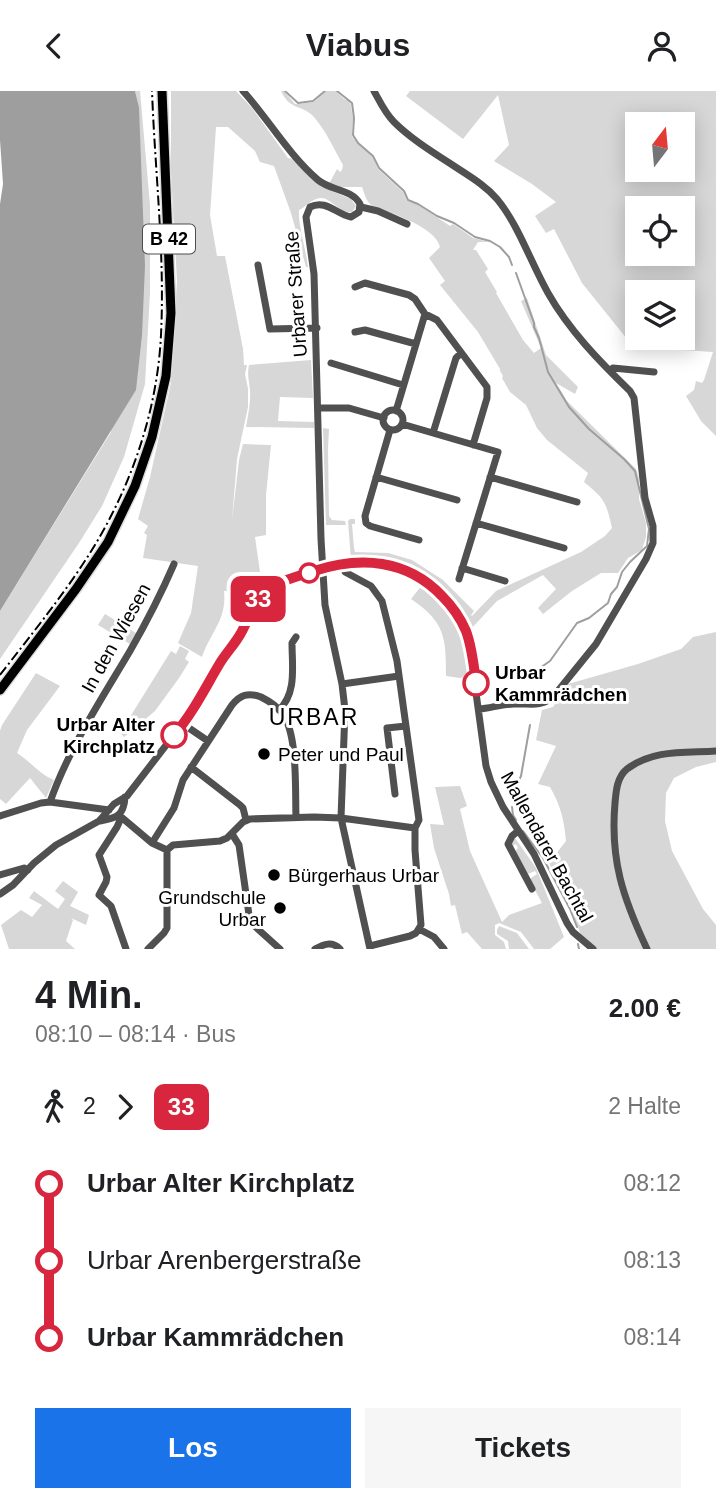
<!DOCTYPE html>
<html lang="de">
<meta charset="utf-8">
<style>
body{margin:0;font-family:Arial,sans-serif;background:#f6f6f6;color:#202124;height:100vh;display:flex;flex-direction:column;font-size:26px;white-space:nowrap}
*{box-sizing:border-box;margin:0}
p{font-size:23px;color:#757577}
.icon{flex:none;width:38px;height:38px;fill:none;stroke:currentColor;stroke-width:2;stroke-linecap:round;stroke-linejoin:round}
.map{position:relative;height:858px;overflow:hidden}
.drawer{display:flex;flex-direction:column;background:#fff;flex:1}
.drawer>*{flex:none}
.badge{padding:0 14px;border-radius:10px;font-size:24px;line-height:46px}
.needle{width:46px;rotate:16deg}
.buttons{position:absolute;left:625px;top:21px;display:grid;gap:14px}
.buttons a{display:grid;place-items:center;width:70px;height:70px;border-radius:0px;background:#fff;box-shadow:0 4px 18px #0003;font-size:35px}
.map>.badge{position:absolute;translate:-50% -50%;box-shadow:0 0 0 4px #fff}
.legs{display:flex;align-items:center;gap:10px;height:77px;padding:0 35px;font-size:23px}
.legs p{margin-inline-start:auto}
.overview{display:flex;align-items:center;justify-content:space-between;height:119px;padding:0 35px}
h1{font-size:38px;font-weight:600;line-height:52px}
.primary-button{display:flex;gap:14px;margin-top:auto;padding:14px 35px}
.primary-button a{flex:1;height:80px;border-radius:0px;background:#1a73e8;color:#fff;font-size:28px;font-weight:600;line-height:80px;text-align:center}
.primary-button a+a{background:#f6f6f6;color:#202124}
ul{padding:0 35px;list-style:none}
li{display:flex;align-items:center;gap:24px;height:77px;font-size:26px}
li i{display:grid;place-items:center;width:10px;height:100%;margin:0 9px;background:currentColor}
li i::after{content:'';width:18px;height:18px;margin:-9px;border:5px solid;border-radius:50%;background:#fff}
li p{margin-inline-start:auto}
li:first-child i{background:linear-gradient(#0000 50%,currentColor 0)}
li:last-child i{background:linear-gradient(currentColor 50%,#0000 0)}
header{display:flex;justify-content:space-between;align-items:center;height:91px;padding:0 35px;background:#fff;font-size:32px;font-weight:600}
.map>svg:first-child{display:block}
.green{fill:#d7d7d7;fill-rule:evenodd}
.water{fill:#9e9e9e}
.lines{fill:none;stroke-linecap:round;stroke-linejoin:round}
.stream{stroke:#9e9e9e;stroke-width:2}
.major-casing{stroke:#dbdbdb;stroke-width:12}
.minor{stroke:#505050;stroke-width:7}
.major{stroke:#000;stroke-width:9}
.rail{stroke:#000;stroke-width:2;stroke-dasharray:10 3.5 2 3.5;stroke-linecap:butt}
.line-1-casing{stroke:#fff;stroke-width:16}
.line-1{stroke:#d7263d;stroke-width:10}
.stop-1-dot{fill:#fff;stroke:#d7263d;stroke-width:3.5}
.poi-dot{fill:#000;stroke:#fff;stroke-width:2.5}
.labels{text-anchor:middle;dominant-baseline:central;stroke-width:6;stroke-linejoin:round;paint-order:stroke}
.shield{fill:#fff;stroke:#4c4c4c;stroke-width:2}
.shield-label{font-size:18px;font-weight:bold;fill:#000}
.street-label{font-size:19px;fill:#000;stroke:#fff}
.stop-label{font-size:19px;font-weight:bold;fill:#000;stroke:#fff;text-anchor:start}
.poi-label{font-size:19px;fill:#000;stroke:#fff;text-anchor:start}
.quarter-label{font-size:23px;letter-spacing:2px;fill:#000;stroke:#fff}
</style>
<header><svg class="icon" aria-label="back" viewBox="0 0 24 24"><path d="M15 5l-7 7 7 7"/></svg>Viabus<svg class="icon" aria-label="person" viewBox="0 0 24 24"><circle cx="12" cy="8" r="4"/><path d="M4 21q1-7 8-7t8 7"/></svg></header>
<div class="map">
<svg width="716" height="858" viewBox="0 0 716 858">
<rect width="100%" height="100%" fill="#fff"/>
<path class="green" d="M135 0H140L150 114V202L145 293 124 366 102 415 79 452 0 568V520L111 341 139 16Z
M171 0H236L252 17 288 67 293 68 322 96 351 108 356 115 352 121C338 122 331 106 320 107 311 108 306 116 299 119 298 135 306 158 308 176H306L291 122 274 75 260 71 255 60 228 36H216L210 124 217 165H225L243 258 244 274H247L245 283 248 298V316L237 368 232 430 239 369 243 353 271 354 266 404V444L255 446 261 488 240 490 238 501 224 500C227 529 211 540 202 566L178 552 191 522 198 475 143 467 147 444 144 442 148 435 138 428 150 386 171 292 177 190 171 82Z
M281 0H284L295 13H298L314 11 326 0H336L344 8 350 10 353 27 352 45 357 52 372 65 378 78 403 101 407 110 417 113 450 135 453 133 473 147 489 151H478L473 159H476L488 178 485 181 497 201 496 202 523 249 534 262 541 257 521 210 527 207 546 264 578 296 575 303 556 292 567 310 636 378 639 387V408L646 432V446L642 459 628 467 618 482H601L572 500 543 523 538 517 556 498 543 484 497 510 471 538 470 541C454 505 419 471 378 468 369 467 360 468 351 469L348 430 350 428H355V433H352L354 457 355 461 388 462 412 469 443 489 474 520 471 524 472 525 496 500 581 461 605 445 612 437C606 411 605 408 584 391L588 382 547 349 537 337 526 314 510 301 502 287 503 285 500 280V278L478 241 440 194 445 190 429 167 440 156C435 136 395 124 377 116 367 115 365 104 362 96H335L329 93 337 78 340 81 342 79 343 74C334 58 326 40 314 26 302 13 290 20 281 0Z
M410 0H716V345L701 330 686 305 694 299 696 290 702 292 704 289 713 261 683 259 688 245 683 232 682 201H637V229L627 248 582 192 554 138 546 142 535 125 556 111 532 93 494 70 509 54 498 4 463 48 406 5ZM637 33H682V79H637ZM637 117H682V163H637Z
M311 269 313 307 280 306 278 330 314 331V337L246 336C248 324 251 312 250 299 249 290 247 283 249 274Z
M323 337 329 338 328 358 329 425 332 429 345 430 346 434H326Z
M422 494C457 521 463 543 469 585L460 587 446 585C446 546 445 531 411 508Z
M105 523 136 542 130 553 98 534Z
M716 541V671L696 676 674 687 666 702 665 730 672 760 703 818 716 834V858H596L581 844 568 812 549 772 566 750C564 729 561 715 550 696L538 693 556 655 536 649 542 619 553 616 568 593 638 573 681 558 693 546Z
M180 555 189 560 185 568 189 571 179 587 155 620 124 646 120 642 171 560 176 563Z
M36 582 60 595 27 639 17 662C30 670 39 683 54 689L46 707 30 687 6 713 0 708V640L2 634Z
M460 695 467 715 460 718 470 760 502 831 509 824 542 812 530 790 531 787 537 783 535 780 528 783 515 760 518 757 516 753 512 755 511 751 515 747 536 777 564 846 550 858H534L521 841 499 832 495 834V844L504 851 506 858H482L467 841 462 843 455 814 451 815 449 803 434 757 430 733 444 734 435 696Z
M63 790 78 801 70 815 89 824 86 834 71 827 73 829 66 850 75 858H9L1 834 21 819 32 826 42 814 29 807 34 800 58 818 65 808 55 800Z
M499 835 517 842 529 858H509L508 850 497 843V839Z"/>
<path class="water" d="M0 0H135L139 16 145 175 142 244 136 299 0 520V113L3 93 0 49Z"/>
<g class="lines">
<path class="stream" d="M285 0 298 12 313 10 325 0
M337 0 352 12 354 27 353 44 358 52 373 65 379 77 404 100 408 109 418 113 437 125 454 132 475 146 490 150 500 156 509 166 512 174
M516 182 534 232V236L539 247 548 281 569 316 589 338 624 368 635 380 649 438 647 455 630 471 622 481 617 496 611 503 608 512 589 527 577 532 550 570 540 577
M512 708 514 699 521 685 530 634
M512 716 513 724 516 729
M523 740 543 767 570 818 577 836
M578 853 579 858"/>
<g class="major-casing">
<path id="major" d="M0 599 76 498 108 451 135 395 152 346 166 285 171 222 162 0"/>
</g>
<path class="minor" d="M243 0C269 29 288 63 318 89 331 100 352 98 360 113L359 121 351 126C336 123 326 108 310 116L306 126 314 183 321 448 325 514 342 593 345 619 341 727 370 858
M374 0C380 11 385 22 394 31 411 48 434 62 454 75 469 85 485 94 497 108 518 133 531 172 548 202 569 239 599 270 630 300L634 307 645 407 653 435V452L646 468 596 553 553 606C539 617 530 612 514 613 502 613 491 617 479 618
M361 116 378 120 407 133
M258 174 270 238 317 237
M355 196 365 192 409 204 415 208 425 223 396 320
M425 223 437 229 487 296V307L473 354
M355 241 365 239 416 253
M331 272 403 294
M610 280 613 277 654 281
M318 317H349L384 327
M383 329a10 10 0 1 1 20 0a10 10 0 1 1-20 0Z
M402 333 498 361 459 488
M390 339 365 425 366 432 370 435 419 449
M433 342 456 267 461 262
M376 386 457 409
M490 386 577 411
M476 432 564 457
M343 473 345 481 371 495 382 510 397 570 419 729 415 737V759L421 834 416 842 410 845 370 855
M462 477 505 490
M342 593 399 585
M279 619C297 602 292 575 292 552L296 546
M183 633 208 650
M191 676 240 714 243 717 246 729
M395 703 387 637 406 635
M50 711C69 657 101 609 130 560 146 532 161 503 174 473
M0 725 41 712 50 711 109 719
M120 725 152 752 167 759
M121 727 117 736 99 764 107 786 106 791 99 804 111 815 126 858
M100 730C116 727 124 725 125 706
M518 740 512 745 508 753 532 798
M232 743 239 754 250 831 280 858
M152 752 174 717 183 689 232 614C240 604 248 601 261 606 269 610 277 615 283 623 298 646 295 698 296 726
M167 759 173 754 220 750 227 747 243 731 250 728 314 726 341 727 415 737
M0 784 24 777 28 779
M0 803 13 794 34 772 56 754 99 730 114 713 127 705 197 614 221 571 242 540 258 508 266 500 276 495 324 477 343 473 371 471 395 475 421 487 442 505 461 530 468 547 470 558 486 675 491 691 503 716 534 763 567 832 573 841 593 858
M419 838 434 846 444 858
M148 858 164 842 167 837V759
M315 858C324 853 332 850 340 858
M647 858C623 807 610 769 615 712 616 700 617 686 627 678 653 658 686 662 716 660"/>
<use href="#major" class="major"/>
<path class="rail" d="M0 584C40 532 83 481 112 423 140 368 158 306 161 244 165 163 155 81 152 0"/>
</g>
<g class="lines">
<g class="line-1-casing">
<path id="line-1" d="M174 644C193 622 205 597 220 572 226 562 235 553 241 542 248 530 251 515 261 504 273 491 297 486 314 480 360 465 407 468 442 505 452 515 460 526 466 540 472 556 474 575 476 592"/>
</g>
<use href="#line-1" class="line-1"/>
</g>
<g class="stop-1-dot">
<circle cx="309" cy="482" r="9"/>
<circle cx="476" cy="592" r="12"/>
<circle cx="174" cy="644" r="12"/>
</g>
<g class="poi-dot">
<circle cx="264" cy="663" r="7"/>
<circle cx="274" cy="784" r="7"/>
<circle cx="280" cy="817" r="7"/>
</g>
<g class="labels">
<rect class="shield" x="143" y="133.5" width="52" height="29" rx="5"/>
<g class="shield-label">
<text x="169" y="148">B 42</text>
</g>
<g class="street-label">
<text transform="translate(296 203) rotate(-94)">Urbarer Straße</text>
<text transform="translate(116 547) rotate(-61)">In den Wiesen</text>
<text transform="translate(547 756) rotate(61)">Mallendarer Bachtal</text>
</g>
<g class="stop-label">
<text x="495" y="581">Urbar<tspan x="495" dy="22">Kammrädchen</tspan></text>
<text x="155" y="633" text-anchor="end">Urbar Alter<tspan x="155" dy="22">Kirchplatz</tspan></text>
</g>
<g class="poi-label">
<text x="278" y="663">Peter und Paul</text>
<text x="288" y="784">Bürgerhaus Urbar</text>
<text x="266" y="806" text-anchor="end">Grundschule<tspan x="266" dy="22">Urbar</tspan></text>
</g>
<g class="quarter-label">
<text x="314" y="626">URBAR</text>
</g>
</g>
</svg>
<div class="buttons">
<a><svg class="needle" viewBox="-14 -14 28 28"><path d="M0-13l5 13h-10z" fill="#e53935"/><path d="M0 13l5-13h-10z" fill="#757577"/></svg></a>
<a><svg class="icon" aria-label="locate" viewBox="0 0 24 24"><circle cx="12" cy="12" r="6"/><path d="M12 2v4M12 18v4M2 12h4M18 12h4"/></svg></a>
<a><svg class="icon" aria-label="layers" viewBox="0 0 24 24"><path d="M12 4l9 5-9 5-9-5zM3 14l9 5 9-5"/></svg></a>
</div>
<b class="badge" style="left:258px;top:508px;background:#d7263d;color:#fff">33</b>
</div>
<section class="drawer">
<div class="overview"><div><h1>4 Min.</h1><p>08:10 – 08:14 · Bus</p></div><b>2.00 €</b></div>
<div class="legs"><svg class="icon" aria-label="walk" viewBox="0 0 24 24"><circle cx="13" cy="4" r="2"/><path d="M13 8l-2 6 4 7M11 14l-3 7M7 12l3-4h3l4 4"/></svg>2<svg class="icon" aria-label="forward" viewBox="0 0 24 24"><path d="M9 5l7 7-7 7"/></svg><b class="badge" style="background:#d7263d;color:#fff">33</b><p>2 Halte</p></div>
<ul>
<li><i style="color:#d7263d"></i><b>Urbar Alter Kirchplatz</b><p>08:12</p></li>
<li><i style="color:#d7263d"></i><span>Urbar Arenbergerstraße</span><p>08:13</p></li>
<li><i style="color:#d7263d"></i><b>Urbar Kammrädchen</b><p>08:14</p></li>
</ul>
<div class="primary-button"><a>Los</a><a>Tickets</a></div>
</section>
